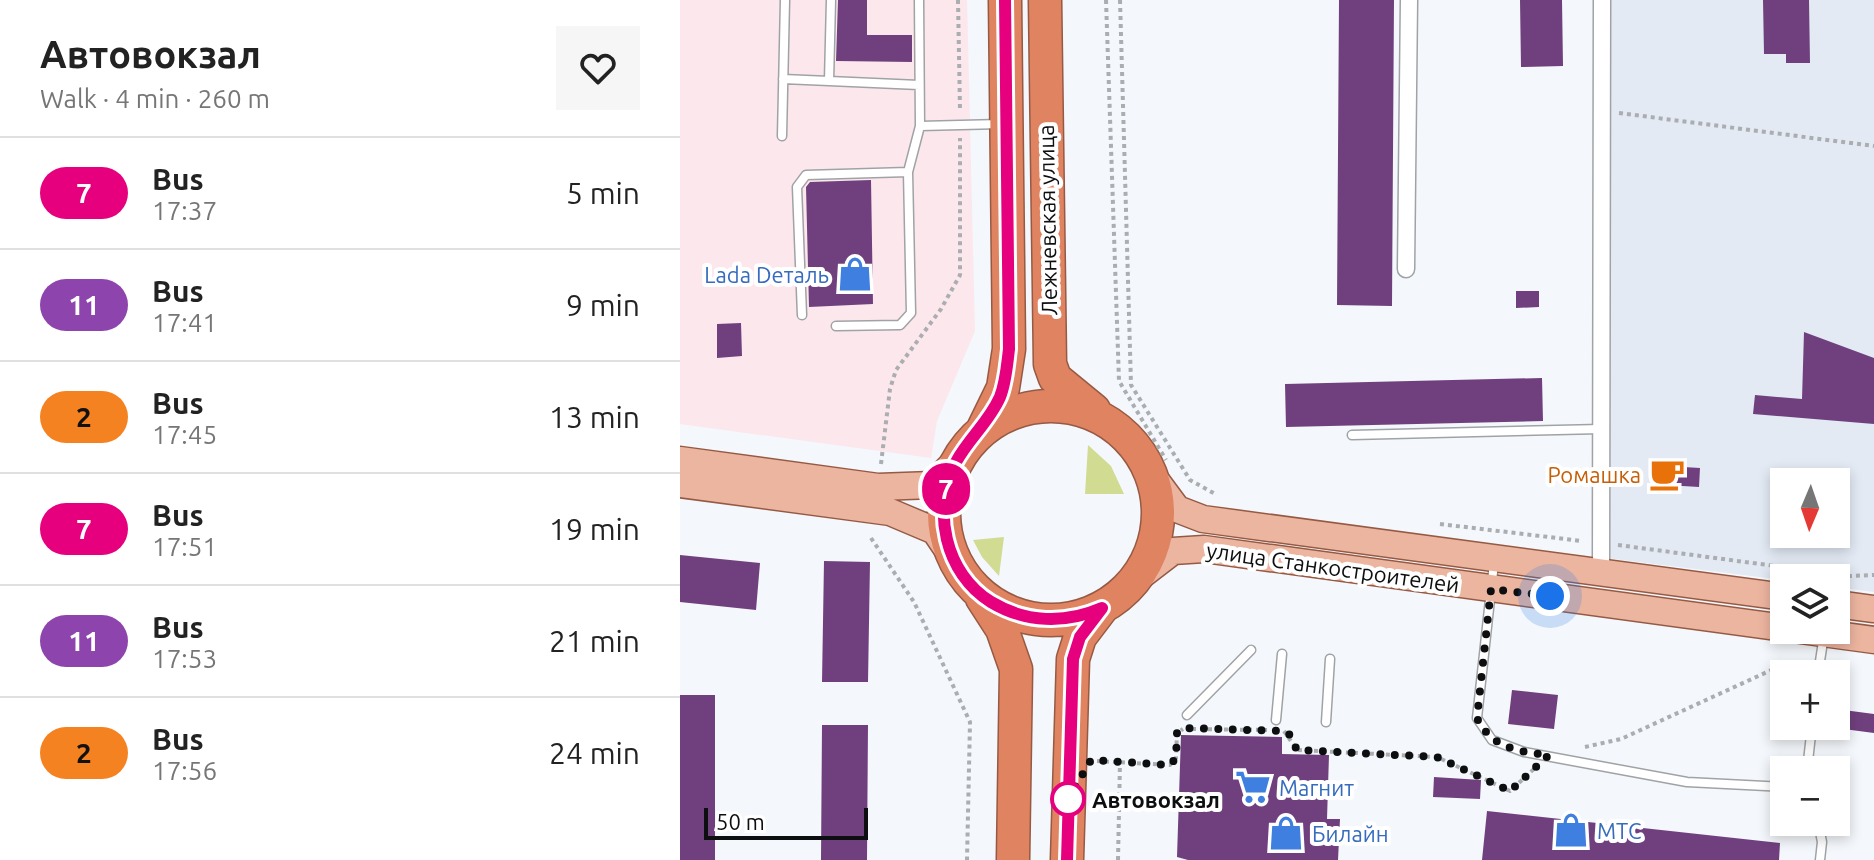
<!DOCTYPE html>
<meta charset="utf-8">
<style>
body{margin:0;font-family:Ubuntu,sans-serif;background:#f6f6f6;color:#222;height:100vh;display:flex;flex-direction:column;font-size:30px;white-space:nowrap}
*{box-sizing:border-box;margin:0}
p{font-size:26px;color:#767676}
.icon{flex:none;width:44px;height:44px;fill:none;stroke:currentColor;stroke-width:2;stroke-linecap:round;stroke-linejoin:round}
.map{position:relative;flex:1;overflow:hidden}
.drawer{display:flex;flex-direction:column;background:#fff;width:680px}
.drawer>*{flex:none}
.badge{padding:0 16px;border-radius:26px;font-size:28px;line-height:52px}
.needle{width:52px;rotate:182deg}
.controls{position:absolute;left:1090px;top:468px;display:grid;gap:16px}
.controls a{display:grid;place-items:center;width:80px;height:80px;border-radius:0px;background:#fff;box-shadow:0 4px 12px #0003;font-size:40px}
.scale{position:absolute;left:24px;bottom:20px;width:164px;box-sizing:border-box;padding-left:8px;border:4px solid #0d0e0f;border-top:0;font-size:22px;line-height:28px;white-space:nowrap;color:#0d0e0f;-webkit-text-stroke:6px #fff;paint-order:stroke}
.you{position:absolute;width:40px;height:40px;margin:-20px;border:6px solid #fff;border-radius:50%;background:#1a73e8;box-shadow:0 0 0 12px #1a73e833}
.map>.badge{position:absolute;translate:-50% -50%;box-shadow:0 0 0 4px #fff}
.round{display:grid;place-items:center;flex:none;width:84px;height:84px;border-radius:0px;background:#f6f6f6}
.summary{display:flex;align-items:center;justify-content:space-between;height:136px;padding:0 40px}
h1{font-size:38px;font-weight:700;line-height:60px}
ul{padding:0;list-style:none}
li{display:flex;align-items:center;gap:24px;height:112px;padding:0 40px;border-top:2px solid #e0e0e0}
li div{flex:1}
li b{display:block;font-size:30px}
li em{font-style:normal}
li .badge{min-width:88px;font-weight:700;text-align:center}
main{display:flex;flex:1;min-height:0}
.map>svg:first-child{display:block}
.commercial{fill:#fce7ec}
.built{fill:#e3eaf4;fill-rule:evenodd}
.green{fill:#d1db92}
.building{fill:#70407e}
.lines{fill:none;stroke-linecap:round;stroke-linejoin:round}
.lane-casing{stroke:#a0a3a6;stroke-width:11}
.street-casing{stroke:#a0a3a6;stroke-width:19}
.primary-casing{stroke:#965a44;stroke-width:29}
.highway-casing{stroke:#965a44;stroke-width:35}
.path{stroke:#abaeb1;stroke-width:4;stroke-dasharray:4 4;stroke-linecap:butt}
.lane{stroke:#fff;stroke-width:8}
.street{stroke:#fff;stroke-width:16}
.primary{stroke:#ecb5a0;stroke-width:26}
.highway{stroke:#df8361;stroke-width:32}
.line-casing{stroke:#fff;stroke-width:18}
.line{stroke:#e6007e;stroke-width:12}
.walk{stroke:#0d0e0f;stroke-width:8;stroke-dasharray:0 14.4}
.stop-dot{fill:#fff;stroke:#e6007e;stroke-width:4}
.labels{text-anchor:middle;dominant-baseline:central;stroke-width:8;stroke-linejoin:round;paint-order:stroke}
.street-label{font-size:22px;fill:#0d0e0f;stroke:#fff}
.shop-label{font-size:22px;fill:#366cbe;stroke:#fff;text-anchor:start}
.food-label{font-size:22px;fill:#c56008;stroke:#fff;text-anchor:end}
.stop-label{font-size:22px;font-weight:bold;fill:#0d0e0f;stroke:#fff;text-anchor:start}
</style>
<main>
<section class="drawer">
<div class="summary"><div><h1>Автовокзал</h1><p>Walk · 4 min · 260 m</p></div><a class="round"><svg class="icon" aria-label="heart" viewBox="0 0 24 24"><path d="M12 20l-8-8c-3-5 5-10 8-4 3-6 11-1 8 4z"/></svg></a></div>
<ul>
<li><span class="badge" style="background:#e6007e;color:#fff">7</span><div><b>Bus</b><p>17:37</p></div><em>5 min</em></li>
<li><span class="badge" style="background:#8e44ad;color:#fff">11</span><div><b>Bus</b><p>17:41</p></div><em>9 min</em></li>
<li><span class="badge" style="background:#f58220;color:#111">2</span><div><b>Bus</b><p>17:45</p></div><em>13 min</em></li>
<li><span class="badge" style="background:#e6007e;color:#fff">7</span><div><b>Bus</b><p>17:51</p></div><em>19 min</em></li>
<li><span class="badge" style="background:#8e44ad;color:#fff">11</span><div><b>Bus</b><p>17:53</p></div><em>21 min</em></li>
<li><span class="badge" style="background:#f58220;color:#111">2</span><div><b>Bus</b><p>17:56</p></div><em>24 min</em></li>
</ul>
</section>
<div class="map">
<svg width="1194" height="860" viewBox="0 0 1194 860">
<rect width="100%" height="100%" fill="#f4f7fb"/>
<path class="commercial" d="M0 0H287L295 331 257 421 251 458 0 424Z"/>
<path class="built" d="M920 0H1194V592L1156 587V578L1104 580 926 558ZM1104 482H1156V534H1104Z"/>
<path class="green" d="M408 445 431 466 444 494H405Z
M324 537 319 576 302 557 293 540Z"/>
<path class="building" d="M158 0H187V35H232V62L156 61Z
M659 0H714L712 306 657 305Z
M840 0H882L883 66 841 67Z
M1083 0H1129L1130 63H1106V54H1084Z
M191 180 193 304 129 307 126 187 130 182Z
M836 291H859V307L836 308Z
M61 323 62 356 37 358V324Z
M1124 332 1194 358V424L1073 414 1075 395 1122 399Z
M862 378 863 421 606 427 605 384Z
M987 466 1020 468 1019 487 986 485Z
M0 555 80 563 76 610 0 602Z
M144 561 190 562 188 682H142Z
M832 690 878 695 874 729 828 724Z
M0 695H35V860H0Z
M1156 709 1194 714V733L1156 728Z
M142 725H188L187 860H141Z
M501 735 602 737V754L649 755 647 819H660L658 860H508L497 857Z
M754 777 801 780 800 799 753 797Z
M807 811 1100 843 1099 860H802Z"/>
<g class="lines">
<g class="lane-casing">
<path id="lane" d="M151 0 149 81 239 85
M239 0 240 126 321 124
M103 79 149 81
M102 136 105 0
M122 315 117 187 126 175 228 172
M156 326 220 325 231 313 228 172 240 126
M672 435 921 429
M814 563 797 718 812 740 844 752 1007 782 1104 787
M1138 674 1144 635
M507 715 571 650
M596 720 602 654
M646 722 650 659
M1127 770 1132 726
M1138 822 1142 842 1140 860"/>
</g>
<g class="street-casing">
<path id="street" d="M726 269 729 0
M921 572 922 0"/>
</g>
<g class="primary-casing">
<path id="primary" d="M0 460 198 487 252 485 278 459
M477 482 497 509 523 519 1104 597
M0 484 210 512 255 531 272 556
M450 584 493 551 524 549 1104 628
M1156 604 1194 609
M1120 630 1194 640"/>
</g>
<g class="highway-casing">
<path id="highway" d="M365 0 370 364 375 378 414 410
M264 513a107 107 0 1 1 214 0a107 107 0 1 1-214 0Z
M303 429 323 388 329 349 325 0
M302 598 322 629 336 669 333 860
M387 860 393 659 400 637 422 608"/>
</g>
<path class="path" d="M278 0 280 110
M426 0 439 381 486 460
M440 0 451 385 510 480 537 495
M939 113 1194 146
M201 464 210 389 216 370 261 309 280 275V138
M760 524 902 541
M191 538 234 602 290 722 287 860
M938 545 1170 576 1194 575
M512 729 587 730
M604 731 617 750 757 757 830 791 855 768
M905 747 941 739 1098 667
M417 761 490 765 496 758 497 733 503 729
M438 860 440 762"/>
<use href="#lane" class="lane"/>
<use href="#street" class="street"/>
<use href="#primary" class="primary"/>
<use href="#highway" class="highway"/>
</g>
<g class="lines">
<g class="line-casing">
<path id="line" d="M325 0 329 349C327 365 326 382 320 397 309 422 289 438 276 462 251 509 265 574 311 602 346 623 385 624 422 608L400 637 393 659 387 860"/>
</g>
<use href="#line" class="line"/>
<path class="walk" d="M388 799 411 760 490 765 496 758 497 733 504 728 603 731 609 734 617 750 757 757 830 791 869 755C840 752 811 748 797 718L811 589 870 596"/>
</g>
<defs>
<g id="shop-bare" transform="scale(2.76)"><path d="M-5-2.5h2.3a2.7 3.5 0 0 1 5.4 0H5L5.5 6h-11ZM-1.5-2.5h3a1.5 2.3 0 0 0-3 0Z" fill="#3f7fe0" stroke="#fff" stroke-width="2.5" paint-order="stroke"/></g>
<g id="cafe-bare" transform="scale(2.76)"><path d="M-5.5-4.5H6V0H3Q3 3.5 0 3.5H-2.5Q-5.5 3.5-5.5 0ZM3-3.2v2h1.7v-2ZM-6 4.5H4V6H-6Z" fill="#e8710a" stroke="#fff" stroke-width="2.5" paint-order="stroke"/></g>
<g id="supermarket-bare" transform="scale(2.76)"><path d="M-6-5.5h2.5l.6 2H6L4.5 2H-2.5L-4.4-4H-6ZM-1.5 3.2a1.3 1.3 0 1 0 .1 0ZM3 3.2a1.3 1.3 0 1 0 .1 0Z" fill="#3f7fe0" stroke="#fff" stroke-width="2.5" paint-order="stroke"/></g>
</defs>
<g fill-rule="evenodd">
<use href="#shop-bare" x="175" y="274"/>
<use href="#cafe-bare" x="987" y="474"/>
<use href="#supermarket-bare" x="573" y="787"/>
<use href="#shop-bare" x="891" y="830"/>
<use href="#shop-bare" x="606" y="833"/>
</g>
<circle class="stop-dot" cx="388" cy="799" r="16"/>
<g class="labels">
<g class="street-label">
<text transform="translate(367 220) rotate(-91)">Лежневская улица</text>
<text transform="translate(653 567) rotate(8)">улица Станкостроителей</text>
</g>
<g class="shop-label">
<text x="149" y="274" text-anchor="end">Lada Dеталь</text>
<text x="599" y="787">Магнит</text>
<text x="917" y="830">МТС</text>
<text x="632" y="833">Билайн</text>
</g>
<g class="food-label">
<text x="961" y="474">Ромашка</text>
</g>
<g class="stop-label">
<text x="412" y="799">Автовокзал</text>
</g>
</g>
</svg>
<div class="controls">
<a><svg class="needle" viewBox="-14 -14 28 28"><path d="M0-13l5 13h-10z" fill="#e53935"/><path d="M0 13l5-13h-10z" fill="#767676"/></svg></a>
<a><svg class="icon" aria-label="layers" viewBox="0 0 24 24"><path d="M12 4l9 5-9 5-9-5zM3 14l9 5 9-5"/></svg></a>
<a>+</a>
<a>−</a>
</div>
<div class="scale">50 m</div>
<div class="you" style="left:870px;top:596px"></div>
<b class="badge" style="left:266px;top:489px;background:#e6007e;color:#fff">7</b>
</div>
</main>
